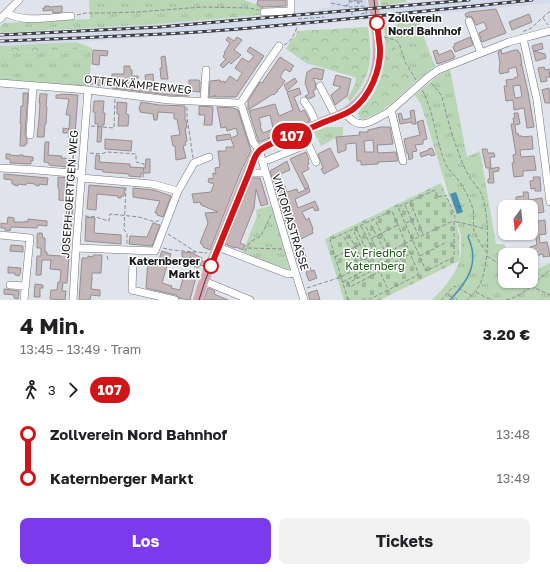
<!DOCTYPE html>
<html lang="de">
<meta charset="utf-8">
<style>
body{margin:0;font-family:"Golos Text",sans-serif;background:#f2f2f2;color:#202124;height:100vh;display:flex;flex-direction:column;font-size:15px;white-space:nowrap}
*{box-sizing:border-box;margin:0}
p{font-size:13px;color:#757577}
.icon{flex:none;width:22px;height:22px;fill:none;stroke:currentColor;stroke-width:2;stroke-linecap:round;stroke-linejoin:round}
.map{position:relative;height:300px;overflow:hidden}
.details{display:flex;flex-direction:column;background:#fff;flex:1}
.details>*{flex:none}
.badge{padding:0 8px;border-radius:13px;font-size:14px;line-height:26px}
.needle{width:26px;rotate:195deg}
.fabs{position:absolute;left:498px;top:200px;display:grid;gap:8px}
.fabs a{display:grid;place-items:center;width:40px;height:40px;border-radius:8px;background:#fff;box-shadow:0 1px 3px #0004;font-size:20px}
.map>.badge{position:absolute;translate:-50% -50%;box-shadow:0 0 0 2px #fff}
.legs{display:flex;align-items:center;gap:6px;height:44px;padding:0 20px;font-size:13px}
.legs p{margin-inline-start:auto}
.overview{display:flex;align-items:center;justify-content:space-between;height:68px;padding:0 20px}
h1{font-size:22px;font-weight:700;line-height:30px}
.cta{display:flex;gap:8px;margin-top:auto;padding:8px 20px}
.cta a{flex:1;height:46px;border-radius:8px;background:#7c3aed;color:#fff;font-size:16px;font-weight:700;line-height:46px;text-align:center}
.cta a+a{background:#f2f2f2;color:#202124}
ul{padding:0 20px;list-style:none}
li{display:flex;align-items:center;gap:14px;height:44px;font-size:15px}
li i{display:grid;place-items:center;width:6px;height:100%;margin:0 5px;background:currentColor}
li i::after{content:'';width:10px;height:10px;margin:-5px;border:3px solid;border-radius:50%;background:#fff}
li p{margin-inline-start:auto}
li:first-child i{background:linear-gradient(#0000 50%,currentColor 0)}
li:last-child i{background:linear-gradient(currentColor 50%,#0000 0)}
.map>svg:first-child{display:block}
.built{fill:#d3dbec}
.grass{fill:url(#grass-tufts)}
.forest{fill:url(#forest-crowns)}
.cemetery{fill:url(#cemetery-stones)}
.water{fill:url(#water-ripples)}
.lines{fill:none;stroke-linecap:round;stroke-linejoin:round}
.stream{stroke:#4a91b0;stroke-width:1.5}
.building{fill:#c3b7ba;stroke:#988d90;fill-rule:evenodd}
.minor-casing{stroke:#71767e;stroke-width:8}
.major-casing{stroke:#c3c3c4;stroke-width:10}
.path{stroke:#8a8e94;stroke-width:1;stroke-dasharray:4 2;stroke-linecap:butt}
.minor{stroke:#fff;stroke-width:7}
.major{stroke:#d7a7b1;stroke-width:9}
.tram{stroke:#3b3e42;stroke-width:1}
.rail-casing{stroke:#3b3e42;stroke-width:3}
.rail{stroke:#fff;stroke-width:1.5;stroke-dasharray:4.5;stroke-linecap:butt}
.line-1-casing{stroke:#fff;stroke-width:9}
.line-1{stroke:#d01519;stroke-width:6}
.stop-1-dot{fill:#fff;stroke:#d01519;stroke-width:2}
.labels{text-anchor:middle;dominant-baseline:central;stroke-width:3;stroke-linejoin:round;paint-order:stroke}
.stop-label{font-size:11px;font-weight:bold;fill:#17191c;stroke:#fff;text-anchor:start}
.street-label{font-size:11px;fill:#17191c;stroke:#fff}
.park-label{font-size:11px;fill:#185411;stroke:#fff}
</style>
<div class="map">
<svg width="550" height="300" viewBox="0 0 550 300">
<defs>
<pattern id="grass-tufts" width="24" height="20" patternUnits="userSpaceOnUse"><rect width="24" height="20" fill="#b9d6b5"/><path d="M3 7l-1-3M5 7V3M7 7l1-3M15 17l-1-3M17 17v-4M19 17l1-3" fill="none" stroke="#9eb79b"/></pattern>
<pattern id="forest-crowns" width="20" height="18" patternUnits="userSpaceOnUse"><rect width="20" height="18" fill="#b9d6b5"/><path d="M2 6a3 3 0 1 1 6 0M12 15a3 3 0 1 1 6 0" fill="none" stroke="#9eb79b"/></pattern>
<pattern id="cemetery-stones" width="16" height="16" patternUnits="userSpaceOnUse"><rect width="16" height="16" fill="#b9d6b5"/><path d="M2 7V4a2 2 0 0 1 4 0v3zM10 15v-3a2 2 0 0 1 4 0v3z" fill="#9eb79b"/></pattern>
<pattern id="water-ripples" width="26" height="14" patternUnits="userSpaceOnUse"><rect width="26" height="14" fill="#4a91b0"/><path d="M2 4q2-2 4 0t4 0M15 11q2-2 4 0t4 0" fill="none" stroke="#3d768e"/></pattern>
</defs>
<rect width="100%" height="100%" fill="#dee3ec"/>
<path class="built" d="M330 0H366L367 7 442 0H550V3L416 16 403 19 387 16 292 27 284 28 76 42 0 46V33L157 24 281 14 319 10 322 8 331 7Z"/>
<path class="grass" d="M89 0H244L265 8 261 15 157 24 0 33V26L4 23 90 19Z
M416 16 435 66 415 82V80L406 66 400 61 396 48 394 26 403 19Z
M92 48 89 87 0 80V58L2 53Z
M450 69 467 157 480 151 496 244H504L510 255H505V281H531V272L550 263V300H432C453 278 463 267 461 235L421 104 415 95 440 74Z
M327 127H343V135C335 137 329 142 321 146L314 132Z
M270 206 272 208 290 270 243 252 257 216 256 210 262 208Z"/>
<path class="forest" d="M380 0H406L407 2 381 6Z
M384 26H394L396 48 400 61 406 66 415 80V82C401 95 381 116 362 119L359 117 358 113C362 107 368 102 372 96 386 75 387 50 384 26Z
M368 27C369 37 371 48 370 59 369 75 360 90 350 102L347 98C351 92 356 85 356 78L354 77 306 63 286 49 292 39 296 37 297 31Z
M76 42 92 48 2 53 0 58V46Z"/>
<path class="cemetery" d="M441 183C447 198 455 214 458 230 460 240 459 251 459 261L380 300H344L325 239Z"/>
<path class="water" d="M456 192 463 212 457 214 450 194Z"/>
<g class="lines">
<path class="stream" d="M450 300C468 281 480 263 468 237L469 235"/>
</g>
<path class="building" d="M258 0H286V6L261 7 257 5Z
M45 6H49V7L62 6V12L53 13 52 10 43 11V8H45Z
M496 9 506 33 482 42 479 33 487 29 484 22 476 25 472 17 469 16 466 17 465 14 469 12Z
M529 14 532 22 512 30 509 22Z
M228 37 234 41 237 37 242 40 234 50 241 55 231 64 229 62 223 68 220 65 226 59 223 57 225 53H224L230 43 226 40Z
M470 37 473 45 455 52 453 47 455 46 454 44Z
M542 43 543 49 534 51 545 54 546 58 536 61 532 46Z
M250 47 264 56 236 97H215V95L214 97H209L210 81 220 80 221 82 224 81 225 83 230 76 237 81 242 73 235 68 242 58 249 62 254 56 247 51Z
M93 50 108 51 107 56 100 55 99 65 92 64Z
M437 50 439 55 451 50 455 57H454V58L438 64V63L437 64 433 51Z
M501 50 502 54 515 50H518L519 53H520L522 65H520L522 66 528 92 534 127 527 128 524 108 514 110 513 100 506 101 504 86H507L506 80 514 79V78L518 77 516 67 508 69 509 72 500 74 499 70 500 63 498 52ZM520 85 522 97 515 98 513 86Z
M165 56 168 79H161L160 68H162L161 57Z
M280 57 294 66 292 67V69L290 72 285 69 280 77 285 81 280 88 277 90 278 91 274 95 273 94 248 110V101L260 82 262 83Z
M124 66H130V70H132V76H138V84L146 85 145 75 153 74 154 83H156V87L167 88V85L189 86V80H198L200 81V92L189 91V96L169 95 112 88V74H124Z
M544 67 545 70 549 69 550 77H546L547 81 541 82 538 68Z
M314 68 324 70 322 80 313 78 316 84 315 86 316 89 313 91 315 96 309 99 305 96 309 94 305 83 307 72Z
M336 75 351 79 347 96 335 105 331 95 341 87 333 85Z
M91 78 105 79 104 86 90 84Z
M295 78 297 82 287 91 284 85Z
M299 88 301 94 294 97 300 112 304 110 310 121 259 142 257 137 249 111 275 104 279 116 293 110 287 92ZM270 115 273 128 271 130 263 133 260 126 261 125 259 118Z
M549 88V91H550V103H545L542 90Z
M23 93H28L25 135 27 139V144H25V146H20L21 123H20L21 106H23Z
M40 94H47L46 107H47L46 124H45L44 137H37L39 120 40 103H39Z
M60 94 78 95 74 147H68L69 133H63V128L69 129 70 115H66L69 99 56 98V95H60Z
M94 101H104L103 113H105L104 125H102L101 142H97L98 124H95V112H93Z
M117 102 127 103 126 114 129 115 128 126H118L119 114H117Z
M141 102 159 105 185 106V120H186L187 128H185L187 141 185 142 186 145 183 146 186 158 176 160 175 146H173L171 136 180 135 177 119H174V113L158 112 157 120H154L153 114 140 112V109H139Z
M199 106 213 107 212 125H204L205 115H199Z
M217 107 233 108 238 110 251 151 241 171 210 250 203 247V245L200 243 208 223 205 213 218 212 201 205 200 202 194 203 192 194 211 192 214 184 208 182 209 178 213 179V173L216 174 215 168 220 167 218 151H226V147H234L231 139 217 141 216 136 230 134 231 138 238 135 236 128 227 131 226 127 221 128Z
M414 110 416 124H412V122L400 124 398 114 401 113 403 120 411 118 410 111Z
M514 113H518L520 124 515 125 516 134 518 133 519 136H522V137L532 136 533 149 520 150 521 157 534 156 536 170 523 171V176L514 177 512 163H514L513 155 516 154 511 124H514L513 118H515Z
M423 120 427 139 423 140V144L415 145 417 151 412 152 413 158 409 160 408 153 407 154 404 139 420 135 417 122Z
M381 127H390L393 144 377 145 378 153 396 152 398 161 378 162V164L361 165V161H357L356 143 346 144V150L338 153 336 137 360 135 359 132H368V130ZM373 140 374 152H365L364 141Z
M105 139 132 141 131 151 105 149Z
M45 142H49L48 155 62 156 61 158 76 159 75 168 49 165V163L44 162Z
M330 148 339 166 324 174 321 169 323 168 318 154Z
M432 148 435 155 431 156 430 154 421 157 420 153 429 150 428 149Z
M482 149H487L488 153H494L495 157H490L491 168H486Z
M306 152 309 160 308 161 309 164 307 165 309 169 302 173 309 187 305 189 290 159Z
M6 154H10V155L19 156V155H23V156L33 157V161L31 160V164L10 163V159H6Z
M96 155 100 156 99 162 130 164V167L145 168 146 159H150V173H141V177L129 176V174L103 172V170L95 169Z
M287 161 290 170 278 175 282 185 284 184 287 192 297 189 298 193 309 188 310 192 295 199 298 208 315 201 319 210 315 211 313 207 302 212 306 220 309 218 313 229 312 230 313 233 293 243 292 238 299 236 294 222 286 224 270 171Z
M499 167V171L493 172 494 183H488V179H490L489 169Z
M4 174 48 178 47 185 39 184V186L35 185V184L27 183 26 185 18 184V186L14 185V184H12V180L4 179Z
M58 177 68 178 67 189H69L68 201 59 200V189L58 188Z
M533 177H540L541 191H535V188L531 189 530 181 534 180Z
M251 178H260L268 204 261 206 256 189 254 208 240 243 245 245 243 250 236 247 235 248 225 244Z
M89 185 125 188 124 196H121V198H118V196L97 194 96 210 87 209Z
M133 188 154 190 171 196 163 217 157 215V213H155L160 201 133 197Z
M523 192H528L529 200 542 198 544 212 533 214V206L520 207 519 202H516V197L524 196Z
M67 206H73L67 283H63L62 291H66L65 300 50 299 51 290H57L58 282H60L61 270 50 269 51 260H42L41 275H36L37 256H41V248H37V235L38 233H42L43 238H45V252H47V255L61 256 62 253 63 242H64Z
M8 217 14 218V222H25V221L28 222V219L47 221V226L38 225 37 228 11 227 10 231 5 230V228H1V223L7 224Z
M86 217 95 218 94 233 121 235V244L85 241Z
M545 220 546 234 539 235 540 243 547 242 550 256 543 257V254L535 256 536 262 531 263 530 247 537 245 534 224H538V221Z
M153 223 160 225 152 246 129 244 130 236 147 237Z
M302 244 309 267H310L311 271 314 270 317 278 309 281 306 273 307 272 305 266 300 267 295 253 300 252 298 245Z
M11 245 23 246V252L10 251Z
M162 251 171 254 166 269 162 283 172 286 171 288 180 290 184 274 196 277 190 300 179 298 176 295 146 288 148 261 158 262Z
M182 252 194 253V254L202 258 201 260 205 262 203 266 200 265 198 268 189 264 192 258 182 257Z
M93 255H102L101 273H92V279L91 289 100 290V296L91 295 90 300H79L82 258H88V256L93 257Z
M8 267 21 268 20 274H19V276L15 275V273H8Z
M35 284 43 285V288H40V297H34Z
M208 288 215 291 214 294 228 300H213L210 299V300H204Z
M4 289 19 291 18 299 14 298V295L4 294Z
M317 290 320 300H310L308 293Z"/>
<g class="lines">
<g class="minor-casing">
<path id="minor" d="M264 12 291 11V0
M7 13C22 23 52 17 71 16
M0 19 19 0
M469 21 481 53
M523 38 537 100 550 202
M0 83 88 90 169 100 237 103 240 104
M320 86 336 117
M204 101 206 70
M304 101 310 110 317 125
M240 104 242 107 253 142 259 150 289 252 304 300
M240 104 261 72 279 46
M391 110 403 161
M344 113 353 121 357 123 363 124 370 122 389 112 427 78 438 70 509 42 550 31
M30 135 33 86
M308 144 316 162
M268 160 308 144 302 130
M0 168 37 170 82 174
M247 173H265
M178 191 194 163 209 157
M0 235 30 238 24 300
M218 247 288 274 295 273
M76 248 155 251 178 191 152 184 81 178
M133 262 132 290 175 300
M204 281 250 300
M10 285 25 286
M73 300 76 248 88 90"/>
</g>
<g class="major-casing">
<path id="major" d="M198 300 202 286 247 173C252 163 255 152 264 146L344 113C387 86 379 44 373 0"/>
</g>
<path class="path" d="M351 0V2L353 1 352 0
M354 0V1H356V0
M357 0 358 5
M359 0V5
M361 0V2H362V0
M331 3 350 7 366 6
M345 6 350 4 349 0
M366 10 367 16
M352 11V18
M361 14 366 13
M77 15 86 13H105L137 12 203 7 249 8 259 10
M543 18 548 25
M298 19 324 17
M524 32V31L530 29 550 11
M384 37 395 40 399 43 405 62 416 80
M284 45C291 42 296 33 297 26
M431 83 439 92 442 97C447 118 453 139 461 159 463 165 467 173 470 178 474 183 478 188 481 193 490 214 490 266 479 286 476 292 471 296 467 300
M422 90C434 111 435 137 444 160 446 167 451 172 456 177 462 185 471 200 473 210 475 216 472 224 474 231 476 236 482 248 487 252
M187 107V117L193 158
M91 126 114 128 115 98
M90 153 101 154 107 152 136 154V162L144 164 143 178
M126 187 124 230 127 233V245
M410 202 423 234
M405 205 419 237
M85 216 96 217 105 220 109 221 110 214 139 217 155 222 160 220
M454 221V257L426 271 398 207 435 190 438 197 441 196 443 197 446 195 454 213 456 222
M376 222 390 251
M456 222C466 223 476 227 486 229
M406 223 416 218
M371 225 386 253
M361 226 375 254
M366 227 378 252
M356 229 370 256
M168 234 196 252
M349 235 362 260 367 259 354 232
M344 237 357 262 362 260
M372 238 398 225
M163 248 172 250 207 253
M248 248 283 249
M245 251 250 242 261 236 270 217 272 214
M107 256 108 260
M420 256 447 242
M487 256 505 268
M335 257 363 243
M376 264 380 261 381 257
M378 268 388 289
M379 271 410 254
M347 281 348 283 377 268
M520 281 550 295
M343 282 376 264 377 266 408 250
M348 283 350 287 379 272
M307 288 341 277 369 262 367 259 378 253 381 256 406 243 453 221
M476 292 485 297 493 300
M448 294 453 300 455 297 457 300
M348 300 330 240 389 212 392 211 418 272V275L368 300
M441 300 454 286 471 295
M506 300C524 296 536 281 550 270"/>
<use href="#minor" class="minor"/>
<use href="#major" class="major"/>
<path class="tram" d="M199 300 205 281 252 165 257 154 262 148 278 141 346 113 357 105 364 98 373 82 377 70 379 58 380 48 374 0"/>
<g class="rail-casing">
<path id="rail" d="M0 35 160 27 469 0
M0 41C71 38 141 36 212 31 319 23 425 11 532 0"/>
</g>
<use href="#rail" class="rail"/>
</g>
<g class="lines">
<g class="line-1-casing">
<path id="line-1" d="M211 266 249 173C252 166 254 156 259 151 266 144 284 139 293 135 304 131 315 126 327 121 335 118 344 115 352 110 370 97 381 70 380 48 379 39 378 31 377 23"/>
</g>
<use href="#line-1" class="line-1"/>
</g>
<g class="stop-1-dot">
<circle cx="377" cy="23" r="7"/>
<circle cx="211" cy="266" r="7"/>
</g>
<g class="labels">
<g class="stop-label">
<text x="388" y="17">Zollverein<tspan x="388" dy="13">Nord Bahnhof</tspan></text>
<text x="200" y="260" text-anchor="end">Katernberger<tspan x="200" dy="13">Markt</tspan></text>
</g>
<g class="street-label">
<text transform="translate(138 84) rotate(6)">OTTENKÄMPERWEG</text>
<text transform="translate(69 194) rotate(-86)">JOSEPH-OERTGEN-WEG</text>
<text transform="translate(291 222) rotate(73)">VIKTORIASTRASSE</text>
</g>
<g class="park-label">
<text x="375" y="252">Ev. Friedhof<tspan x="375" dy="13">Katernberg</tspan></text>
</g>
</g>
</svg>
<div class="fabs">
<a><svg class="needle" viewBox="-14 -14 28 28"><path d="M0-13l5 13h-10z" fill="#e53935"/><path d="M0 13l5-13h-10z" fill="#757577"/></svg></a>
<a><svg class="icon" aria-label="locate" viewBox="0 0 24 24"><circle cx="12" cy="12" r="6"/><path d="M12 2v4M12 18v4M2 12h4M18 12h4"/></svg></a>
</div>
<b class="badge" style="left:292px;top:136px;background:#d01519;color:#fff">107</b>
</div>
<section class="details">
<div class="overview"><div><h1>4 Min.</h1><p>13:45 – 13:49 · Tram</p></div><b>3.20 €</b></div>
<div class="legs"><svg class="icon" aria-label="walk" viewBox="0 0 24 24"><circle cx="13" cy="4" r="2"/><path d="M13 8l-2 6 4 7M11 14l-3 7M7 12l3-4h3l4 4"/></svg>3<svg class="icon" aria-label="forward" viewBox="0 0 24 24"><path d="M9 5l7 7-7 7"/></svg><b class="badge" style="background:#d01519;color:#fff">107</b></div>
<ul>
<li><i style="color:#d01519"></i><b>Zollverein Nord Bahnhof</b><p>13:48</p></li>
<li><i style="color:#d01519"></i><b>Katernberger Markt</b><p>13:49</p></li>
</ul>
<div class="cta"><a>Los</a><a>Tickets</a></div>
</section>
